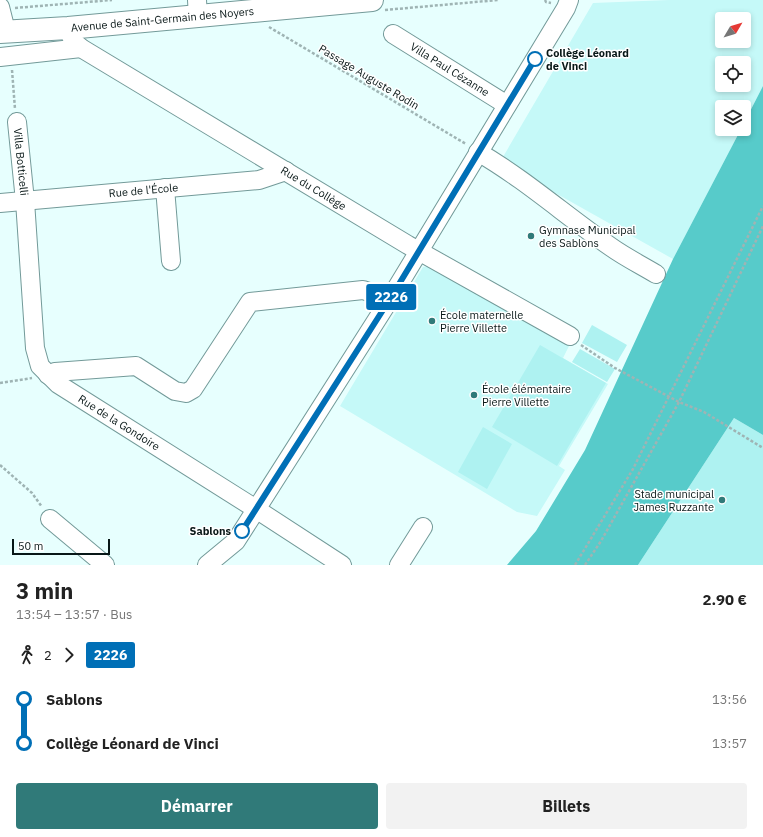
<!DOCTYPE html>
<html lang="fr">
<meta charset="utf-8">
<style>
body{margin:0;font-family:"IBM Plex Sans",sans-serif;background:#f2f2f2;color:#222;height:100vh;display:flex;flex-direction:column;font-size:15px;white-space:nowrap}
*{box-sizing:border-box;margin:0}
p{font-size:13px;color:#767676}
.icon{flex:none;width:22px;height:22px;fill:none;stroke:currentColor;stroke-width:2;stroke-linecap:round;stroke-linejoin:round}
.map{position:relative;height:565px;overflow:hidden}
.details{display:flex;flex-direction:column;background:#fff;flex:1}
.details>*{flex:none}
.badge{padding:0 8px;border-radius:3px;font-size:14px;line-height:26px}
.needle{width:26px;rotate:52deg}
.tools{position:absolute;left:715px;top:12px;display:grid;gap:8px}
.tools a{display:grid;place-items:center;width:36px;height:36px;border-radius:4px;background:#fff;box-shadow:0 2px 6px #0003;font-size:20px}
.scale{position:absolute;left:12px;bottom:10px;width:98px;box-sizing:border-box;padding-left:4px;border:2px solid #081717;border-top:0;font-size:11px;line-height:14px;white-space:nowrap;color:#081717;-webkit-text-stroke:3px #fff;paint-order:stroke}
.map>.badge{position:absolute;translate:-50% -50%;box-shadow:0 0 0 2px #fff}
.legs{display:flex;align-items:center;gap:6px;height:44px;padding:0 16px;font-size:13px}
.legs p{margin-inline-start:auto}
.headline{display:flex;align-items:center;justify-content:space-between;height:68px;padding:0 16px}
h1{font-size:22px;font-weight:700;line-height:30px}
.action{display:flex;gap:8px;margin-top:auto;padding:8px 16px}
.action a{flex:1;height:46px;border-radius:4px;background:#307a79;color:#fff;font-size:16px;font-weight:700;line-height:46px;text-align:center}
.action a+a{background:#f2f2f2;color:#222}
ul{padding:0 16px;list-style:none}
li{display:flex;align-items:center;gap:14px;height:44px;font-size:15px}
li i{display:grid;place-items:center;width:6px;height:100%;margin:0 5px;background:currentColor}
li i::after{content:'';width:10px;height:10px;margin:-5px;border:3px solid;border-radius:50%;background:#fff}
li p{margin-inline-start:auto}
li:first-child i{background:linear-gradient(#0000 50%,currentColor 0)}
li:last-child i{background:linear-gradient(currentColor 50%,#0000 0)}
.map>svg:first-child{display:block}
.built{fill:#c5f9f8;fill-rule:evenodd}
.green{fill:#aef2f1}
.forest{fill:#57cbca}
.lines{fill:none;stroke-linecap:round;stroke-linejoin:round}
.minor-casing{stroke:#739a99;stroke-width:20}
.major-casing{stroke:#739a99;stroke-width:24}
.path{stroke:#9fb4b4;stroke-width:2.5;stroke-dasharray:3 2;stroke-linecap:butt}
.minor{stroke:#fff;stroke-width:18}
.major{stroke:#fff;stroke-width:22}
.line-1-casing{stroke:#fff;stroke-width:9}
.line-1{stroke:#006fb6;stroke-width:6}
.stop-1-dot{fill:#fff;stroke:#006fb6;stroke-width:2}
.poi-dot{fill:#307a79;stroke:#fff;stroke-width:1.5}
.labels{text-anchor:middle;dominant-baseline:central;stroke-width:3;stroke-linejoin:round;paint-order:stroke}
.street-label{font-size:11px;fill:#081717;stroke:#fff}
.stop-label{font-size:11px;font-weight:bold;fill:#081717;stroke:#fff;text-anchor:start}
.poi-label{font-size:11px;fill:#081717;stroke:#fff;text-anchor:start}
</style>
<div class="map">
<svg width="763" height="565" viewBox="0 0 763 565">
<rect width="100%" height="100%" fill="#e7fffe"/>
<path class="built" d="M669 0H763V86L744 123V107H722V129H741L673 259 500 162 593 3ZM722 19H744V41H722ZM722 63H744V85H722Z
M430 266 570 344 563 358 608 384 559 466 565 470 537 516 517 512 340 406 423 267Z"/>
<path class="green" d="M592 325 627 345 617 362 582 343Z
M540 345 606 383 557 466 492 427Z
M580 349 615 369 607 382 572 362Z
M734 418 763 435V565H638Z
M483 427 512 444 487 489 458 472Z"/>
<path class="forest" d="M763 86V435L734 418 638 565H507L536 531 585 450 673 259 741 129H744V123Z"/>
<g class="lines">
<g class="minor-casing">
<g id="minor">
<path d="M197 0 198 17"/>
<path d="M0 7 6 31"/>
<path id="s1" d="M68 28 73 41 81 48 408 245 570 336"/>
<path id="s2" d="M393 34 507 105"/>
<path d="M0 57 81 48"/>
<path id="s3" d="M17 122 25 201 35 348 40 366 58 384 256 509 342 565"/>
<path d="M478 152C526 180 566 216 611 247 625 257 641 265 656 274"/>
<path d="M165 188 171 261"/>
<path id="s4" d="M0 203 259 180 286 171"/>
<path d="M48 375 55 372 136 366 175 391 186 393 193 389 250 302 363 290 390 299"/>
<path d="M50 519 105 565"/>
<path d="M207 565 236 541 390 299 566 8 569 0"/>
<path d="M399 565 423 527"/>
</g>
</g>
<g class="major-casing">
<g id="major">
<path id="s5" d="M0 32 68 28 372 0"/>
</g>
</g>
<path class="path" d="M545 0 546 2 551 3
M15 8 112 0
M385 10 498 0
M269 27 466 144
M12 70 15 109
M581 345 615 368 679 402 704 412 763 448
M0 383 32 378
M0 465 32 493 42 507
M575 565 633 469 763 206
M585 565 601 541 679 402 763 226"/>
<use href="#minor" class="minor"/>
<use href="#major" class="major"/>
</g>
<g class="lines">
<g class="line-1-casing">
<path id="line-1" d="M242 531 390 299 535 59"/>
</g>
<use href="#line-1" class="line-1"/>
</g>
<g class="stop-1-dot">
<circle cx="535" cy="59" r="7"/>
<circle cx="242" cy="531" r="7"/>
</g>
<g class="poi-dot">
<circle cx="531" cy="236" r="4"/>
<circle cx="432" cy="321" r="4"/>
<circle cx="474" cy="395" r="4"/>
<circle cx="722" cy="500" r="4"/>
</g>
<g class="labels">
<g class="street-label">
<text stroke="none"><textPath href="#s5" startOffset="163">Avenue de Saint-Germain des Noyers</textPath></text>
<text stroke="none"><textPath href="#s2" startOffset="67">Villa Paul Cézanne</textPath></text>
<text transform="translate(369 77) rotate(31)">Passage Auguste Rodin</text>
<text stroke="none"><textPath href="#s3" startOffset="40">Villa Botticelli</textPath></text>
<text stroke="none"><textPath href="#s1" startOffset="296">Rue du Collège</textPath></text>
<text stroke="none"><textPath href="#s4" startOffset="144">Rue de l'École</textPath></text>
<text stroke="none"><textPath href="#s3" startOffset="343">Rue de la Gondoire</textPath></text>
</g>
<g class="stop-label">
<text x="546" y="53">Collège Léonard<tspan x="546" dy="13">de Vinci</tspan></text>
<text x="231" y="531" text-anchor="end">Sablons</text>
</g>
<g class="poi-label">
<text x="539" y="230">Gymnase Municipal<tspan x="539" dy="13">des Sablons</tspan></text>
<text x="440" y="315">École maternelle<tspan x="440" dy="13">Pierre Villette</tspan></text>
<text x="482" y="389">École élémentaire<tspan x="482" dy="13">Pierre Villette</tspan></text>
<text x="714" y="494" text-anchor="end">Stade municipal<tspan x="714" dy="13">James Ruzzante</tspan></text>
</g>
</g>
</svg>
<div class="tools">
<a><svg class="needle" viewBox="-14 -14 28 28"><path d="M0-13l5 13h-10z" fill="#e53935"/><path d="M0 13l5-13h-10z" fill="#767676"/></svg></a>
<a><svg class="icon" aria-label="locate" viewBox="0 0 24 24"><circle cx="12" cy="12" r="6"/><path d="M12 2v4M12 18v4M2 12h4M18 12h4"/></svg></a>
<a><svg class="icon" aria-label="layers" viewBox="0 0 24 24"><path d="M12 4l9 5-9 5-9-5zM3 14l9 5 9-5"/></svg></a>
</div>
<div class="scale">50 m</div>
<b class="badge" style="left:391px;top:297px;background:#006fb6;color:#fff">2226</b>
</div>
<section class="details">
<div class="headline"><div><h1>3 min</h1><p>13:54 – 13:57 · Bus</p></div><b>2.90 €</b></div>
<div class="legs"><svg class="icon" aria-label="walk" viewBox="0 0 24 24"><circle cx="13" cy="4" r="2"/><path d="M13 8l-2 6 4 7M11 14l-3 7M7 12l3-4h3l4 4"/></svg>2<svg class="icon" aria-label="forward" viewBox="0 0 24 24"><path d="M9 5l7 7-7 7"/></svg><b class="badge" style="background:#006fb6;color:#fff">2226</b></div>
<ul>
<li><i style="color:#006fb6"></i><b>Sablons</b><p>13:56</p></li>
<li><i style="color:#006fb6"></i><b>Collège Léonard de Vinci</b><p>13:57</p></li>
</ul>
<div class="action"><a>Démarrer</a><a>Billets</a></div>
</section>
